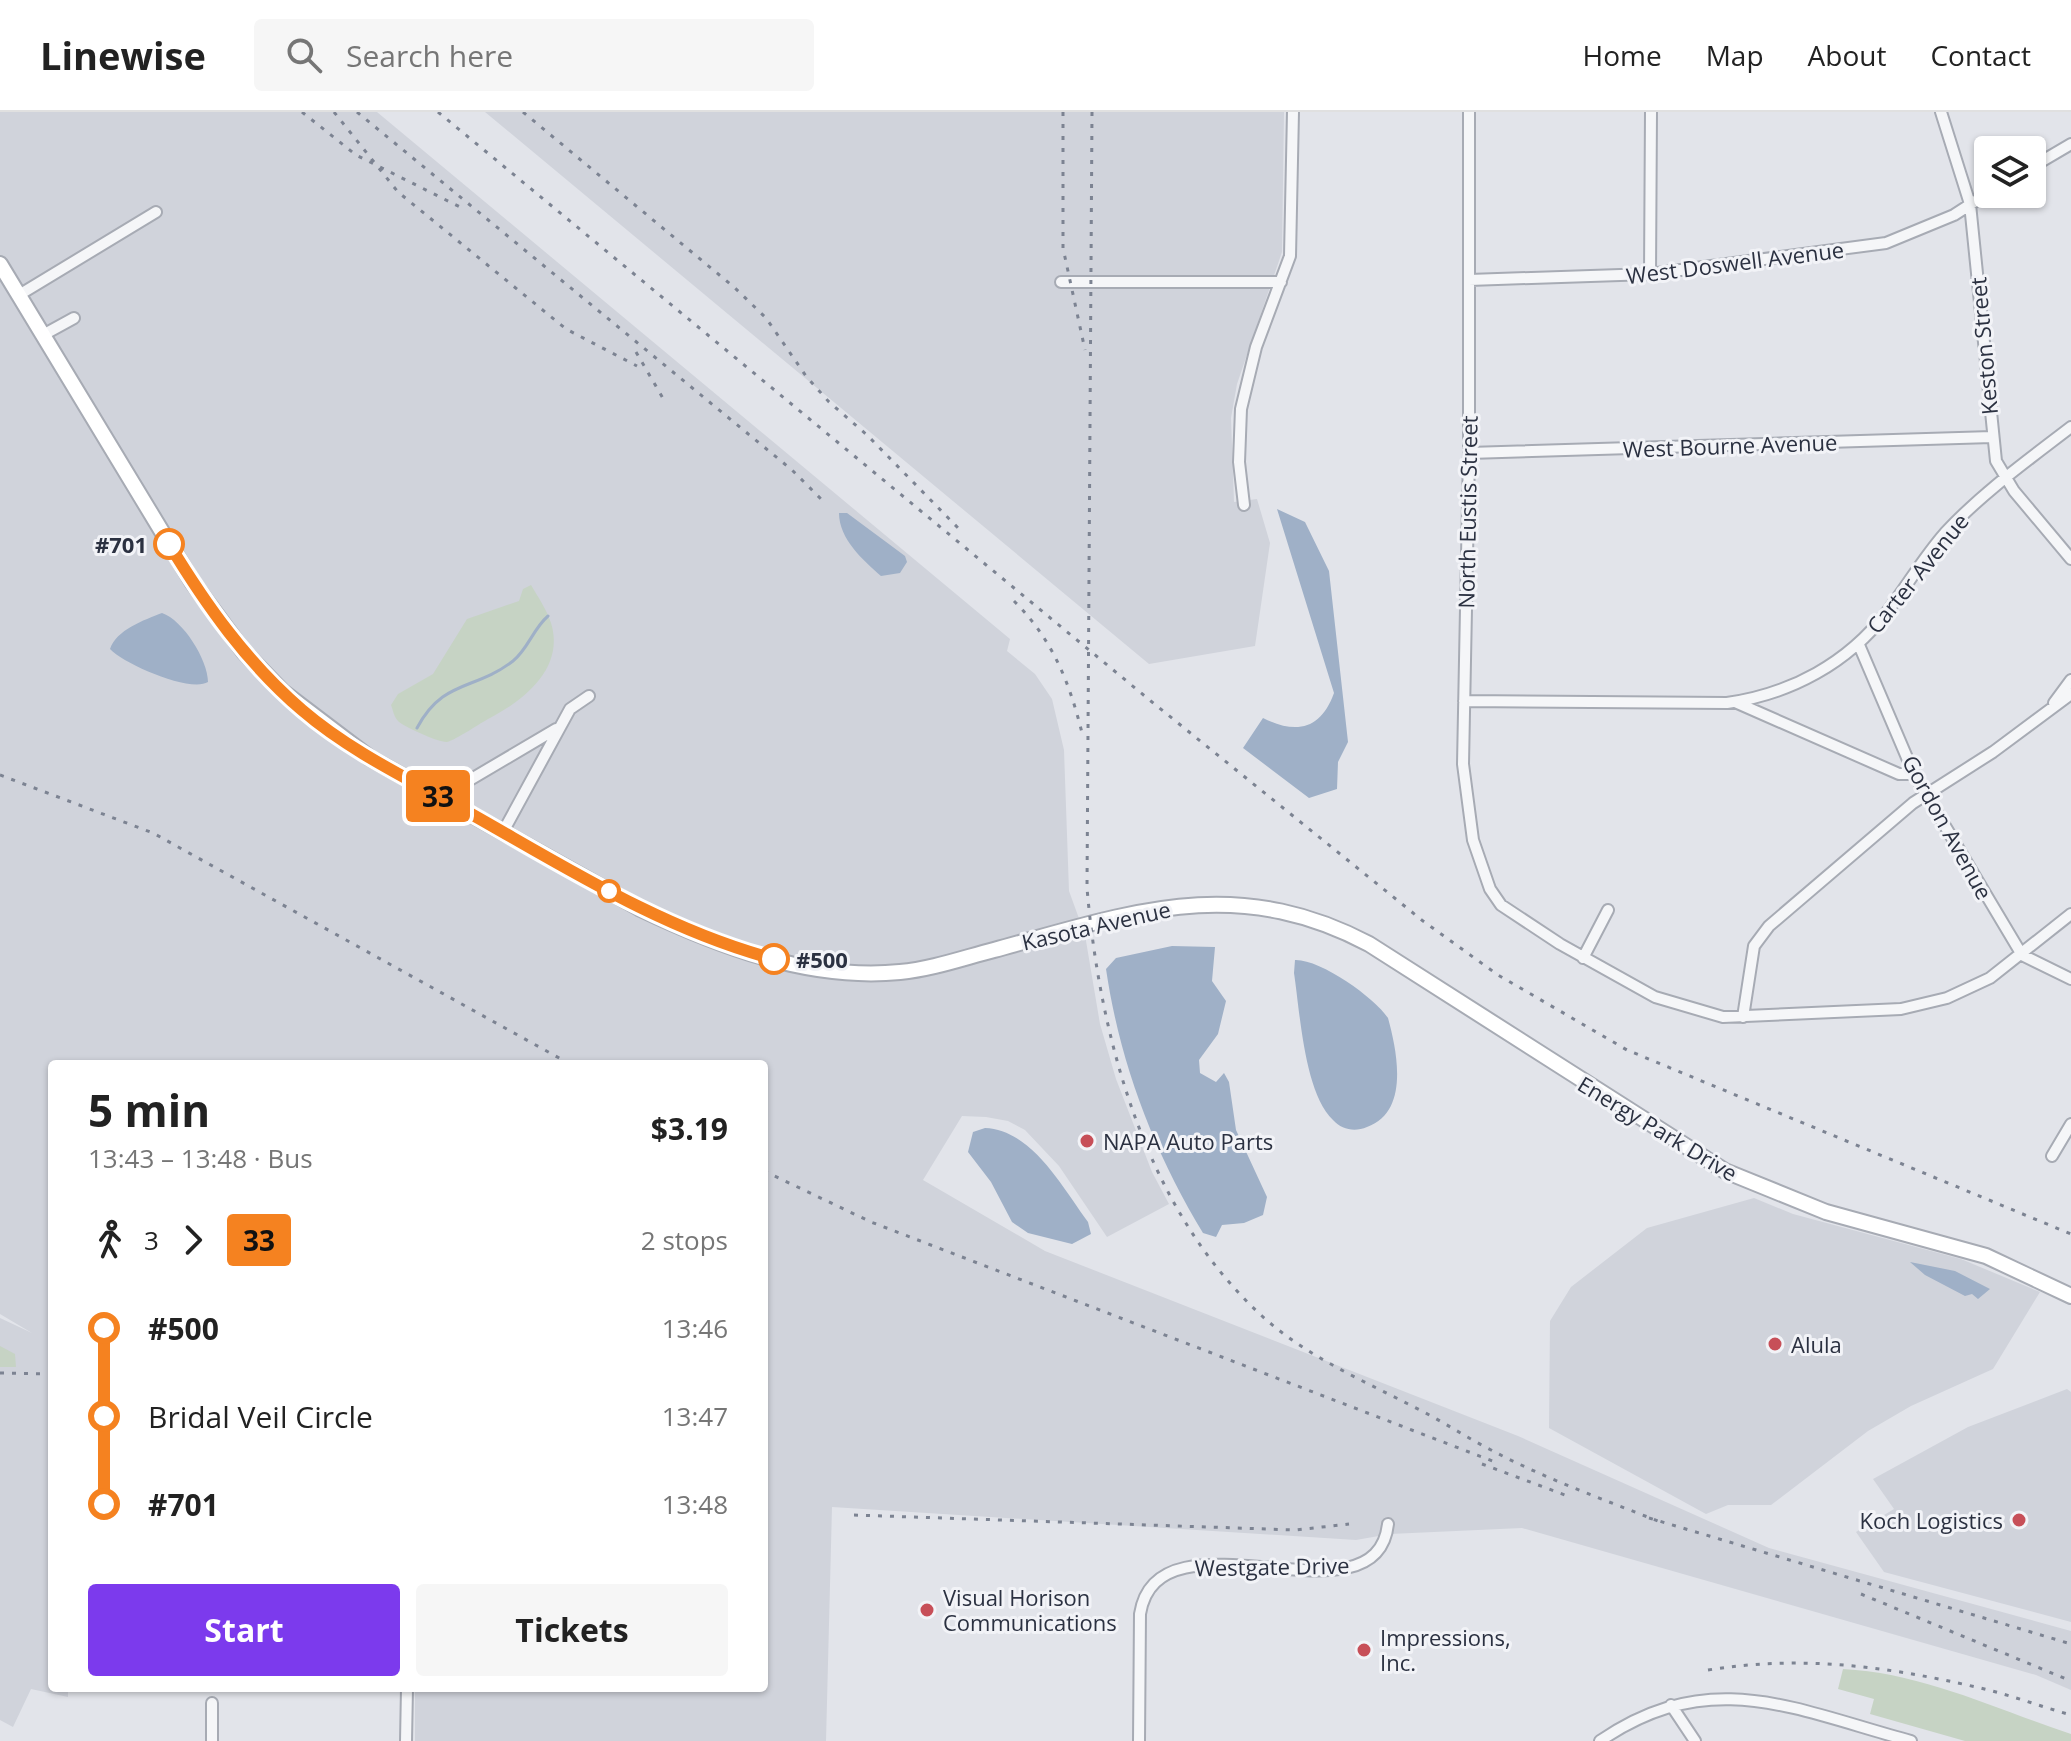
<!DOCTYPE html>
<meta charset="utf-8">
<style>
body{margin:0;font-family:"Open Sans",sans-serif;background:#f6f6f6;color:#222;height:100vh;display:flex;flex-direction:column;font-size:30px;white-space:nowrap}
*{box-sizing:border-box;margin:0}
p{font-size:26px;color:#767676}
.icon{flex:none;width:44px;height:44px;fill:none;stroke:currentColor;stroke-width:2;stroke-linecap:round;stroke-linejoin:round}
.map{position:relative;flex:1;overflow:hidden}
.drawer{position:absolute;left:48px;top:948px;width:720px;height:632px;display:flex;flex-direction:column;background:#fff;border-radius:8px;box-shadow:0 2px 6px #0004}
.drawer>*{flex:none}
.badge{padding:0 16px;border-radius:6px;font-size:28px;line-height:52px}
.tools{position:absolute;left:1974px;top:24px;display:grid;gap:16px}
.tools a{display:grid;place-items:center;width:72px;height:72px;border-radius:8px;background:#fff;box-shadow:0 2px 6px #0004;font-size:40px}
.map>.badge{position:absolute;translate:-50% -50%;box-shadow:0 0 0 4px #fff}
.legs{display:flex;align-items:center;gap:12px;height:88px;padding:0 40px;font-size:26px}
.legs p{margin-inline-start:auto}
.headline{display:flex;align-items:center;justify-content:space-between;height:136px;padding:0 40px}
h1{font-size:44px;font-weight:700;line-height:60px}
.cta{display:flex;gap:16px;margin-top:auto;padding:16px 40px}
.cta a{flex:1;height:92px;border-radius:8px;background:#7c3aed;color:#fff;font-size:32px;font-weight:700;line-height:92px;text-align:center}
.cta a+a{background:#f6f6f6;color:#222}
ul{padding:0 40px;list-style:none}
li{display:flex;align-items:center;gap:28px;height:88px;font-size:30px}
li i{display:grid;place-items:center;width:12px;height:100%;margin:0 10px;background:currentColor}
li i::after{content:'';width:20px;height:20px;margin:-10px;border:6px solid;border-radius:50%;background:#fff}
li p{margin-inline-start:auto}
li:first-child i{background:linear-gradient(#0000 50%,currentColor 0)}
li:last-child i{background:linear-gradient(currentColor 50%,#0000 0)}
header{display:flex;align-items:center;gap:48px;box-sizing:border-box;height:112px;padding:0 40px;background:#fff;border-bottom:2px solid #e0e0e0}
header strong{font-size:38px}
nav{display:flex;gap:44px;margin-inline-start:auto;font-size:28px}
.search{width:560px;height:72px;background:#f6f6f6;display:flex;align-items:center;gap:20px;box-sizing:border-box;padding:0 28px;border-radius:8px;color:#767676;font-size:30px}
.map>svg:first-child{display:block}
.built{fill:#d0d3db}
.green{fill:#c6d3c4}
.water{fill:#9fb0c7}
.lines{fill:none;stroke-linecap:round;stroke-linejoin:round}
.stream{stroke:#9fb0c7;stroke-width:3}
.street-casing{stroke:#a7abb4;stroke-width:14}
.secondary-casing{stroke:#a7abb4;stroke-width:18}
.street{stroke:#f5f6f8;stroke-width:10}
.secondary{stroke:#fff;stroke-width:14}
.rail{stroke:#7c8392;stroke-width:3;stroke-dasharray:4 8;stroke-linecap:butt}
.line-1-casing{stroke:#fff;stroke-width:18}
.line-1{stroke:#f58220;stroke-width:12}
.stop-1-dot{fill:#fff;stroke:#f58220;stroke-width:4}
.poi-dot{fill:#c74f58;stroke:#f2f3f7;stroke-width:3}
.labels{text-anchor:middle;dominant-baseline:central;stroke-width:6;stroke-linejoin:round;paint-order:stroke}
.street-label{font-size:22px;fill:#2b3141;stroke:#f2f3f7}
.stop-label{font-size:22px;font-weight:bold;fill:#2b3141;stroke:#f2f3f7;text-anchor:end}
.poi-label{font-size:22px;fill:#2b3141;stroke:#f2f3f7;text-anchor:start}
</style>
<header>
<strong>Linewise</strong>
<div class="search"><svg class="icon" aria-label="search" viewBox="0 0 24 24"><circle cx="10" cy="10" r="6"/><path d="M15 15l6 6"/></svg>Search here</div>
<nav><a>Home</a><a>Map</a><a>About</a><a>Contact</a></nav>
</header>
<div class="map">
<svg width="2071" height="1629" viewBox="0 0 2071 1629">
<rect width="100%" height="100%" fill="#e2e4ea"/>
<path class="built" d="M0 0H377L1010 527 1007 539 1035 562 1052 587 1064 638 1069 779 1085 823 1100 912 1116 967 1152 1060 1169 1092 1107 1125 1059 1054 1025 1018 1008 1009 986 1005 962 1004 923 1068 1045 1139 1518 1324 1769 1436 2071 1519V1578L2036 1563 1522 1416 1390 1422 1356 1428 832 1395 826 1629H415V1576H764V952H52V1576H68V1585L31 1577 13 1615 0 1608V1206L32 1221 0 1202Z
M485 0H1284L1282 140 1237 272 1231 306 1234 390 1257 387 1270 431 1255 534 1149 552Z
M1754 1086 1793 1102 1961 1147 2040 1180 1993 1257 1911 1294 1868 1319 1771 1393H1728L1706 1402 1549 1316 1550 1209 1571 1175 1647 1116Z
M2067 1277 2071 1280V1510L1884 1460 1856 1420 1894 1397 1873 1367 1968 1315Z"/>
<path class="green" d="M531 473C538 485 547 498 551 511 565 556 524 588 490 606 480 611 456 628 447 630 440 631 402 614 398 609 394 605 393 598 391 593L398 582 433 562 467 507 519 489 523 477Z
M0 1234 15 1242 16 1255H0Z
M1843 1557C1923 1561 1995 1597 2071 1622V1629H1965L1870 1602 1874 1587 1838 1577Z"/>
<path class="water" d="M1277 397 1305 410 1329 459 1348 630 1338 650 1337 677 1309 686 1243 636 1263 606C1297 623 1321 617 1334 581Z
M839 401H847L905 444 907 450 900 461 881 464C863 448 839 427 839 401Z
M162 501C183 508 208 548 208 570 190 581 124 552 110 537 116 518 144 508 162 501Z
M1172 834 1215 835 1212 869 1226 889 1218 922 1199 948 1200 961 1216 970 1224 961 1229 970 1236 1018 1267 1085 1263 1103 1244 1111 1222 1113 1216 1125 1203 1121C1154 1040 1120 952 1106 857L1116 846Z
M1295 848C1320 847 1374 885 1388 906 1397 939 1410 1000 1367 1015 1355 1020 1342 1018 1333 1008 1304 980 1300 900 1294 861Z
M985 1016C1032 1018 1062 1075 1088 1110L1091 1122 1072 1132 1028 1121 1012 1110 991 1070 968 1040 973 1020Z
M1910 1150 1955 1159 1990 1177 1978 1187 1972 1182 1965 1184 1925 1163Z"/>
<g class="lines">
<path class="stream" d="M417 616C443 567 474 579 513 549 528 537 533 517 548 504"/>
<g class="street-casing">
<path id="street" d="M1469 0V341L1463 652 1473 728 1490 777 1501 793 1560 832 1655 885 1723 905 1901 897 1947 886 1990 866 2071 802
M1941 0 1970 92 1996 349 2014 379 2071 447
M2032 55 2071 32
M1650 162 1651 0
M1469 168 1650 162 1886 131 1954 103 1988 81
M1061 170H1281
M19 183 156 100
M43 223 74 206
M1469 341 1992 325
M1244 393 1239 350 1241 297 1256 235 1290 144 1293 0
M1859 533 1914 662 2022 843 2071 867
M1464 589 1727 591C1791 582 1848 551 1887 500 1907 474 1923 446 1945 421 1982 381 2028 348 2071 315
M1735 590 1899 662H1914
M2054 591 2071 568
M441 685 556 617
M503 720 570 597 589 584
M1583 846 1608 798
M1743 905 1754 834 1769 814 1913 691 1993 640 2071 582
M2052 1044 2071 1012
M212 1591V1629
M1671 1593 1695 1629
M406 1629 407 1576
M1139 1629 1140 1502C1158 1390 1376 1520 1388 1412
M1600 1629C1711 1553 1795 1598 1911 1629"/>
</g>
<g class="secondary-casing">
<path id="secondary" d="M0 152 193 471 244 540 283 580 370 646 639 796C719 834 809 869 900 860 932 857 963 846 994 838 1130 801 1234 761 1369 832L1725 1059 1826 1100 1986 1144 2071 1184"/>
</g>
<use href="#street" class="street"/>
<use href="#secondary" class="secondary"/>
<path class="rail" d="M302 0 356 43 462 96
M334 0 398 80 566 217 637 254
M357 0 792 358 822 388
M438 0 1152 590 1423 809 1498 863 1627 938 2071 1122
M523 0 735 176 766 206 806 264 829 290 867 323 962 420
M1063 0V136L1085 238
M1092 0 1087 776C1100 928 1146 1098 1262 1204 1306 1244 1360 1267 1412 1294 1439 1307 1464 1324 1491 1338 1544 1366 1602 1387 1658 1409
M636 240 664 288
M1014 489C1053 528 1070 571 1083 625
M0 663 153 721 570 952
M764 1059 871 1110 1495 1350
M0 1261 52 1262
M1482 1352 1565 1383
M854 1403 1296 1418 1349 1412
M1649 1406 2071 1532
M1861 1482 2071 1569
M1708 1558C1802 1543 1884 1554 1976 1575 2008 1582 2039 1594 2071 1603"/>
</g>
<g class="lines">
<g class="line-1-casing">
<path id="line-1" d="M169 432C206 493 247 551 302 598 352 641 415 670 473 703 570 758 665 818 774 847"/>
</g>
<use href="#line-1" class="line-1"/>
</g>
<g class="stop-1-dot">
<circle cx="169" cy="432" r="14"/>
<circle cx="609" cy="779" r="10"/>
<circle cx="774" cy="847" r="14"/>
</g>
<g class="poi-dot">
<circle cx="1087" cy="1029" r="8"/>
<circle cx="1775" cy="1232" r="8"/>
<circle cx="2019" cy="1408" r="8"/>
<circle cx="927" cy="1498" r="8"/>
<circle cx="1364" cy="1538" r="8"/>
</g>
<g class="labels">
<g class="street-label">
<text transform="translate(1735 150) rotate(-7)">West Doswell Avenue</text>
<text transform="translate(1983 234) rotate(-95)">Keston Street</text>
<text transform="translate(1730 333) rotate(-2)">West Bourne Avenue</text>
<text transform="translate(1467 400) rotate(-89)">North Eustis Street</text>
<text transform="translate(1917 461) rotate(-51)">Carter Avenue</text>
<text transform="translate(1948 715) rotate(61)">Gordon Avenue</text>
<text transform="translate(1096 813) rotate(-13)">Kasota Avenue</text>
<text transform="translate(1658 1016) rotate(31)">Energy Park Drive</text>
<text transform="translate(1272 1454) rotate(-1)">Westgate Drive</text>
</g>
<g class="stop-label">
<text x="147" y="432">#701</text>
<text x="796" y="847" text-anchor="start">#500</text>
</g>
<g class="poi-label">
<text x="1103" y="1029">NAPA Auto Parts</text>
<text x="1791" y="1232">Alula</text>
<text x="2003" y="1408" text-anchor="end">Koch Logistics</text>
<text x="943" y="1485">Visual Horison<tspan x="943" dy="25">Communications</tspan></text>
<text x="1380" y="1525">Impressions,<tspan x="1380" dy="25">Inc.</tspan></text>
</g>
</g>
</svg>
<div class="tools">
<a><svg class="icon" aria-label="layers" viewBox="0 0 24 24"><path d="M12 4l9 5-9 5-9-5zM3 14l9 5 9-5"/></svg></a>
</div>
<b class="badge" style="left:438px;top:684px;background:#f58220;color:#111">33</b>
<section class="drawer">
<div class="headline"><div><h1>5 min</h1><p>13:43 – 13:48 · Bus</p></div><b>$3.19</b></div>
<div class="legs"><svg class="icon" aria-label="walk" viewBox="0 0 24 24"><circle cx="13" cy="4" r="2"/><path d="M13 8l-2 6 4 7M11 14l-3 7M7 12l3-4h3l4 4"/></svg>3<svg class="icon" aria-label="forward" viewBox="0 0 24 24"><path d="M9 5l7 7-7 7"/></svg><b class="badge" style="background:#f58220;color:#111">33</b><p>2 stops</p></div>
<ul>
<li><i style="color:#f58220"></i><b>#500</b><p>13:46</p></li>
<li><i style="color:#f58220"></i><span>Bridal Veil Circle</span><p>13:47</p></li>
<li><i style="color:#f58220"></i><b>#701</b><p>13:48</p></li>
</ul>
<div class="cta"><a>Start</a><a>Tickets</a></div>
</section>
</div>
